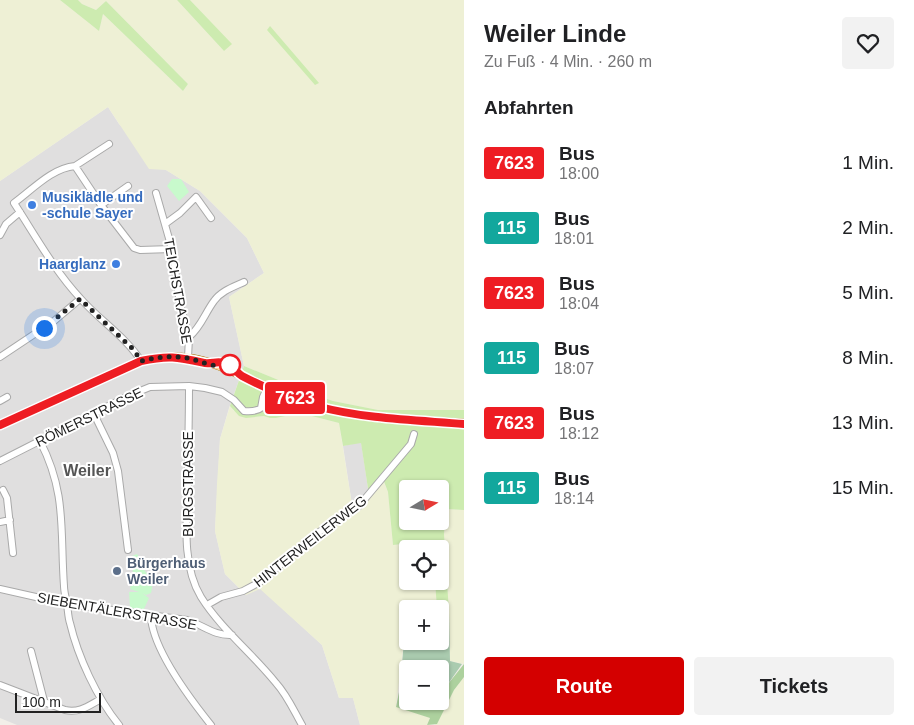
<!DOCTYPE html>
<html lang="de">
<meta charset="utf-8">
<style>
body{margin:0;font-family:Helvetica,sans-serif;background:#f2f2f2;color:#202124;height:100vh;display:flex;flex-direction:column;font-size:19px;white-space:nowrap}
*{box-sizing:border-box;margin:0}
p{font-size:16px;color:#757577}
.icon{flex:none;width:28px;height:28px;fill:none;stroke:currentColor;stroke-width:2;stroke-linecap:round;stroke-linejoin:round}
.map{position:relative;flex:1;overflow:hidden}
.drawer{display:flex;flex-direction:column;background:#fff;width:450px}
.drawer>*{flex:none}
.badge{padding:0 10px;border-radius:4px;font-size:18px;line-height:32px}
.needle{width:32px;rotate:80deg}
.fabs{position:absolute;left:399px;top:480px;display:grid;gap:10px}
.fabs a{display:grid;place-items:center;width:50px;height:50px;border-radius:5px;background:#fff;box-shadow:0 1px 4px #0004;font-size:25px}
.scale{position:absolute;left:15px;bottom:12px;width:86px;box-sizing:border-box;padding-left:5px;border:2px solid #222;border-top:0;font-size:14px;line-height:18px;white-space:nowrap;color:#222;-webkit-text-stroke:4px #fff;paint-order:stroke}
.you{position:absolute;width:25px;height:25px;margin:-12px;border:4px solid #fff;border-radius:50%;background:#1a73e8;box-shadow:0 0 0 8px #1a73e833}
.map>.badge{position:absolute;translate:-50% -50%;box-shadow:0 0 0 2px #fff}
h2{padding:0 20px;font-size:19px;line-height:45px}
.round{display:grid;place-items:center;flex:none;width:52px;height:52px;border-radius:5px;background:#f2f2f2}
.summary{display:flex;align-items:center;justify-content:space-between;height:85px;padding:0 20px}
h1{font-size:24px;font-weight:700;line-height:38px}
.action{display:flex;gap:10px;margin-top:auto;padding:10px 20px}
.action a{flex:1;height:58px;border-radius:5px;background:#d40000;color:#fff;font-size:20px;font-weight:700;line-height:58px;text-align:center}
.action a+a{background:#f2f2f2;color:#202124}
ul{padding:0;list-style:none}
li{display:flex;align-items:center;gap:15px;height:65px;padding:0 20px}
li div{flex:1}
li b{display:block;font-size:19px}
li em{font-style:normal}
li .badge{min-width:55px;font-weight:700;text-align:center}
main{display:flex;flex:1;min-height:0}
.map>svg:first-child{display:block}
.residential{fill:#e0dfdf}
.farmland{fill:#eef0d5}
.grass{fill:#cdebb0;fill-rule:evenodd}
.forest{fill:#add19e}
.cemetery{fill:#aacbaf}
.park{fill:#c8facc}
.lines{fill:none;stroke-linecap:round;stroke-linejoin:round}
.minor-casing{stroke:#a9a9a9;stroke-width:8}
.major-casing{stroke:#a06b00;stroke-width:9}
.minor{stroke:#fff;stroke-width:6}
.major{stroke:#fcd6a4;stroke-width:8}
.line-casing{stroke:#fff;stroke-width:11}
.line{stroke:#ee1d23;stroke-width:8}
.walk{stroke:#222;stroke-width:5;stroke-dasharray:0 9}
.shop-dot{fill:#3f7fe0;stroke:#fff;stroke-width:2}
.stop-dot{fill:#fff;stroke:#ee1d23;stroke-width:2.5}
.service-dot{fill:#5c6f8a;stroke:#fff;stroke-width:2}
.labels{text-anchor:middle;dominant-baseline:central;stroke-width:4;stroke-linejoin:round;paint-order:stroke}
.shop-label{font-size:14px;font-weight:bold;fill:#366cbe;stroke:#fff;text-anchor:start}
.street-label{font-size:14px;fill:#222;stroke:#fff}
.service-label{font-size:14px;font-weight:bold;fill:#4e5e75;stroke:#fff;text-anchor:start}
.quarter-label{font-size:16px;font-weight:bold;fill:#555;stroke:#fff}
</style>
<main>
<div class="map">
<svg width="464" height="725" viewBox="0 0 464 725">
<rect width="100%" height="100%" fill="#f2efe9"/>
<path class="residential" d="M108 107 119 124 166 170 200 191 247 238 264 273 229 297 244 366 229 408 220 439 215 531 225 574 246 595 260 588 322 645 339 698H353L360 725H17L0 718V181Z
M361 442 369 495 353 511 343 446Z"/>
<path class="farmland" d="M0 0H60L99 31 103 14 183 91 188 84 106 1 96 10 82 4 78 0H177L224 51 231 44 190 0H464V410H378L333 401 315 395 244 366 229 297 264 273 247 238 200 191 166 170 149 169 108 107 0 181Z
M230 406 234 411 257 417 265 416 270 418H276L300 413 339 423 353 511 382 478 388 492 393 545 423 542V549H408V581H435L437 609H408L396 706 430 718 427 725H360L353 698H339L322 645 260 589 246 595 225 574 215 531 217 484 220 439Z
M446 509 464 510V664L450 661 449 612 444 534Z
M464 677V725H435L454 690Z"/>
<path class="grass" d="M60 0H78L82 4 96 10 106 1 188 84 183 91 103 14 99 31Z
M177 0H190L232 44 224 51Z
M270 26 319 83 315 85 267 30Z
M244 366 315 395 333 401 378 410H464V510L446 509 444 534 449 612 440 613V609H437L435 581H440V549H423L422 542 393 545 388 492 383 479 369 495 361 443 343 446 339 423 300 413 276 418H270L264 416 246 418 239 416 230 406ZM408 489H440V521H408Z"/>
<path class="forest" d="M464 664V677L454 690 437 724 427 725 430 718 396 707 400 687 407 685 408 701H440V683L448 684Z"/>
<path class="cemetery" d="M449 612 450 661 462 664 448 684 440 683V669H408L407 685 400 687 406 617H407L408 641H440V613Z"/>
<path class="park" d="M172 179H181L189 192 179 201 167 186Z
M137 554C141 559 140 561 142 566 147 576 155 579 151 593L146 595 142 593 149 598 144 609 130 608 129 592H139L130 589 133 577 132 556Z"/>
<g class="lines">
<g class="minor-casing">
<path id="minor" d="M75 166 109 144
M156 193 172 249 180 304 189 337 188 358
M101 205 128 186
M165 224 180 213 196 197 211 218
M0 235 6 224 20 212
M189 337C201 327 205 313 214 301 221 291 233 287 244 282
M0 357 54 321 80 299
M141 361C125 336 99 320 80 298 54 270 35 235 14 203 32 190 52 168 75 166L101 205 134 248 140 250 172 249
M189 386C189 418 188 450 188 481 187 518 181 564 201 597 221 629 253 654 276 683 287 695 294 711 302 725
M0 401 7 397
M261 408 263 397 267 388
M94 414 113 453 118 471 128 550
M40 441C67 493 60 531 64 586 64 592 66 598 67 604 68 610 68 617 70 623 78 657 97 698 119 725
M0 461 128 396 150 387 189 386 205 388 222 392 234 400 244 411C261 413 267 405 274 391
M3 490 7 498 13 553
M0 522 10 520
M0 589 67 604 187 620C203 625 214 636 232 635
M207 605 221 597 243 591 260 582 319 532 358 507 411 444 414 434
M151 616C152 648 191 700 211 725
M31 651 44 701
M0 685 65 710C80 713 88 706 101 699"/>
</g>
<g class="major-casing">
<path id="major" d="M0 425 141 361C154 358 165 356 178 357 210 358 240 375 268 388 282 395 298 401 314 405 362 420 414 420 464 423"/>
</g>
<use href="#minor" class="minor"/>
<use href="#major" class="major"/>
</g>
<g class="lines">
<g class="line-casing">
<path id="line" d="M0 425 141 361C169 355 177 357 205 363 213 364 219 360 227 364 234 367 236 372 242 376 265 388 291 399 316 406 365 419 414 420 464 424"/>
</g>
<use href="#line" class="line"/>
<path class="walk" d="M44 328 80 299 134 350 141 361C154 358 167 356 180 357 197 358 214 370 230 365"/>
</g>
<g class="shop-dot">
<circle cx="32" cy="205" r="5"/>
<circle cx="116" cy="264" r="5"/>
</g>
<circle class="stop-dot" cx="230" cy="365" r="10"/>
<circle class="service-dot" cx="117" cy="571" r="5"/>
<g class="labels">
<g class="shop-label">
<text x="42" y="197">Musiklädle und<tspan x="42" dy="16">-schule Sayer</tspan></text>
<text x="106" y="264" text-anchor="end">Haarglanz</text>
</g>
<g class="street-label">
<text transform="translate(178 291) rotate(80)">TEICHSTRASSE</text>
<text transform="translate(89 417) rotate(-26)">RÖMERSTRASSE</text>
<text transform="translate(188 484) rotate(-90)">BURGSTRASSE</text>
<text transform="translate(310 541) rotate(-38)">HINTERWEILERWEG</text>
<text transform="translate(117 611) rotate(10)">SIEBENTÄLERSTRASSE</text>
</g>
<g class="service-label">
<text x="127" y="563">Bürgerhaus<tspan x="127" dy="16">Weiler</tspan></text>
</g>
<g class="quarter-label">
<text x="87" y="470">Weiler</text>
</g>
</g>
</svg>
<div class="fabs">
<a><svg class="needle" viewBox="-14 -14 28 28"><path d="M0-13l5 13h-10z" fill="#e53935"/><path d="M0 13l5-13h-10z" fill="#757577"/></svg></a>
<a><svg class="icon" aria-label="locate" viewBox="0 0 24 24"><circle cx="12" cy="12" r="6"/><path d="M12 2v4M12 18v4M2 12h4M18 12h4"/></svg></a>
<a>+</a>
<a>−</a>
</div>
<div class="scale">100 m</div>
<div class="you" style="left:44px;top:328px"></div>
<b class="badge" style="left:295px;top:398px;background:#ee1d23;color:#fff">7623</b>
</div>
<section class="drawer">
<div class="summary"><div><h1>Weiler Linde</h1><p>Zu Fuß · 4 Min. · 260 m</p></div><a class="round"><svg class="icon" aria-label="heart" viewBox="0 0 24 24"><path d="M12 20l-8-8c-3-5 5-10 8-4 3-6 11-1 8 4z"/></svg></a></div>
<h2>Abfahrten</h2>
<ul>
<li><span class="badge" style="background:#ee1d23;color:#fff">7623</span><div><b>Bus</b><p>18:00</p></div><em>1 Min.</em></li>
<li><span class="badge" style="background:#12a79d;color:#fff">115</span><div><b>Bus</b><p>18:01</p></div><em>2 Min.</em></li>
<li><span class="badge" style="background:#ee1d23;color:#fff">7623</span><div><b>Bus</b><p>18:04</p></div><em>5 Min.</em></li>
<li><span class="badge" style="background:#12a79d;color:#fff">115</span><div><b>Bus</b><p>18:07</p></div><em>8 Min.</em></li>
<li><span class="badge" style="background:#ee1d23;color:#fff">7623</span><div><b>Bus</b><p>18:12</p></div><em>13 Min.</em></li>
<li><span class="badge" style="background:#12a79d;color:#fff">115</span><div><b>Bus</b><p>18:14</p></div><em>15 Min.</em></li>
</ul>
<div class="action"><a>Route</a><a>Tickets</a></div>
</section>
</main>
